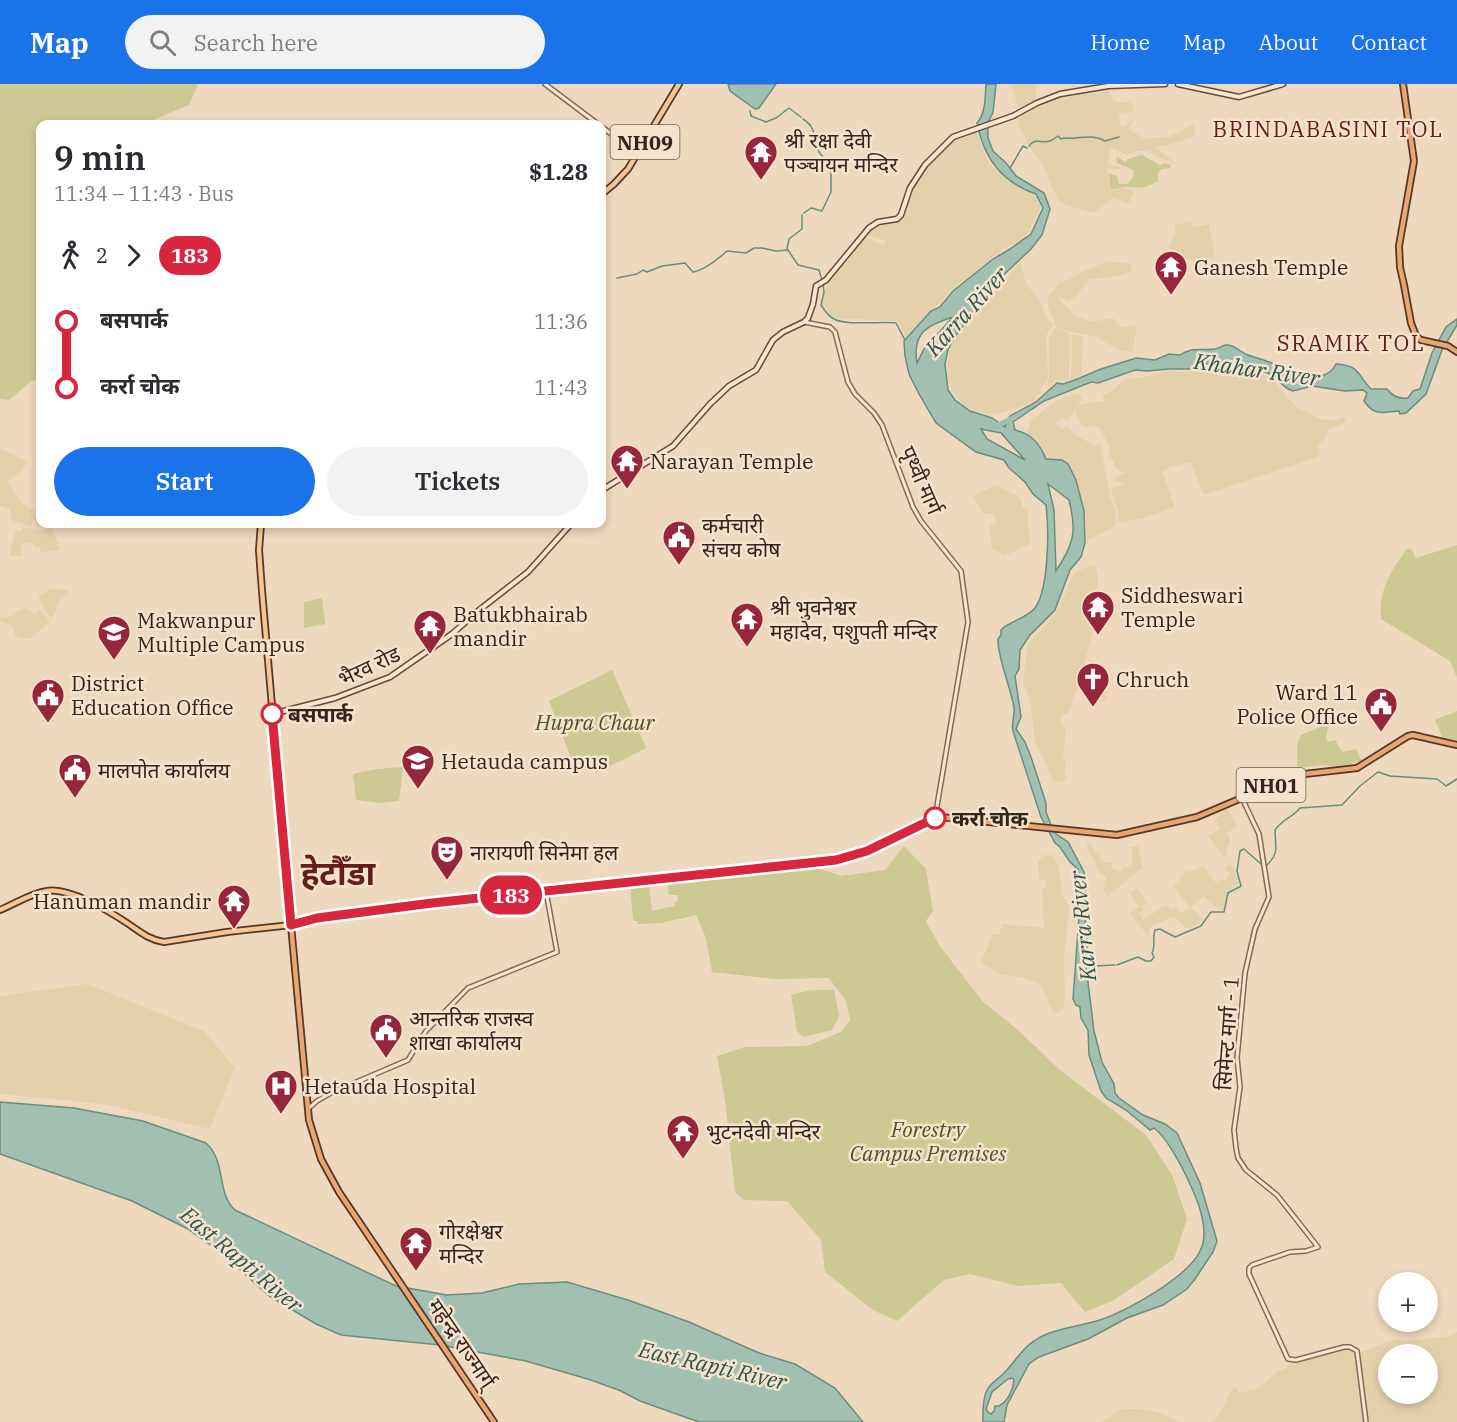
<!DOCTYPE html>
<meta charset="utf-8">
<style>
body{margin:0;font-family:"IBM Plex Serif","Noto Sans Devanagari",serif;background:#f2f2f3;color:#2b2b33;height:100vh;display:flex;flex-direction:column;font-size:22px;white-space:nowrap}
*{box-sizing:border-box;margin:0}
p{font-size:20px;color:#7c7c81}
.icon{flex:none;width:33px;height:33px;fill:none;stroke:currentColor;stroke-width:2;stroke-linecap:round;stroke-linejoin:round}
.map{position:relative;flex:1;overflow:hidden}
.panel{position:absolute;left:36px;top:36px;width:570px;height:408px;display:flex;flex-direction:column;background:#fff;border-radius:12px;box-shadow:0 3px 9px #0003}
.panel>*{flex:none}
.badge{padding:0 12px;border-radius:20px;font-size:21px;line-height:39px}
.buttons{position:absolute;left:1378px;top:1188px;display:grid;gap:12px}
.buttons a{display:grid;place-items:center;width:60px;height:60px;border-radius:50%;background:#fff;box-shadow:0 3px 9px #0003;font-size:30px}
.map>.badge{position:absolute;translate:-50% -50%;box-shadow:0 0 0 3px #fff}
.legs{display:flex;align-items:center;gap:9px;height:66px;padding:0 18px;font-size:20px}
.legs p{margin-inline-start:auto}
.headline{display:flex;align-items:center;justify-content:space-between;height:102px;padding:0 18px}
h1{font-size:33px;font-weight:600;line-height:45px}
.primary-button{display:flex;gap:12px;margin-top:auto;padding:12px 18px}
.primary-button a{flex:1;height:69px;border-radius:36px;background:#1a73e8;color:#fff;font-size:24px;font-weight:600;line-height:69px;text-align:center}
.primary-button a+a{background:#f2f2f3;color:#2b2b33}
ul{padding:0 18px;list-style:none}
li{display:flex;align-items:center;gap:21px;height:66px;font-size:22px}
li i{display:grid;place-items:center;width:9px;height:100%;margin:0 8px;background:currentColor}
li i::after{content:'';width:15px;height:15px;margin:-8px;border:4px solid;border-radius:50%;background:#fff}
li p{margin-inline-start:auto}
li:first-child i{background:linear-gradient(#0000 50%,currentColor 0)}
li:last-child i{background:linear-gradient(currentColor 50%,#0000 0)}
header{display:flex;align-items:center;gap:36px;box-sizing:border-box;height:84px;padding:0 30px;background:#1a73e8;color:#fff}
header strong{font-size:28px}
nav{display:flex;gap:33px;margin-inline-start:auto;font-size:21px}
.search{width:420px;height:54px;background:#f2f2f3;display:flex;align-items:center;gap:15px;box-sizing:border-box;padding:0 21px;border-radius:33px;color:#7c7c81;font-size:22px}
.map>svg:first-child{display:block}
.farmland{fill:#e4d1ab;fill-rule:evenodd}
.green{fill:#ccc992}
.water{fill:#a1c0b2;stroke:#698d7e;stroke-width:1.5;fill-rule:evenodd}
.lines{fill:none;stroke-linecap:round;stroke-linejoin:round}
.stream{stroke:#698d7e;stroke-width:1.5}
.river{stroke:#a1c0b2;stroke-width:5}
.tertiary-casing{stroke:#866856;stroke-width:6}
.secondary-casing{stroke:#68493a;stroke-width:7}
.primary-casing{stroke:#54372b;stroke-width:8}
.trunk-casing{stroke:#54372b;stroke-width:8}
.tertiary{stroke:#f9e6d1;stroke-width:3}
.secondary{stroke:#f9e6d1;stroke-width:4}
.primary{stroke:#f3c694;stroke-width:4.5}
.trunk{stroke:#eaa670;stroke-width:4.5}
.line-1-casing{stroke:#fff;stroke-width:14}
.line-1{stroke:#d7263d;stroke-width:9}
.stop-1-dot{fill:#fff;stroke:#d7263d;stroke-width:3}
.labels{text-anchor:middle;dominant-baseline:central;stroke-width:5;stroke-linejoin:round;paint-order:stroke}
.shield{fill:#f6e3cd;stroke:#6f5d50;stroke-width:1.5}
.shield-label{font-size:20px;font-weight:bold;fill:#35241b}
.poi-label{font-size:21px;fill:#35241b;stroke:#f6e3cd;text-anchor:start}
.street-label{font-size:21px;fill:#35241b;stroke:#f6e3cd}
.stop-label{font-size:21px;font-weight:bold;fill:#35241b;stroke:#f6e3cd;text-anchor:start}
.park-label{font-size:21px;font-style:italic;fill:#4e5222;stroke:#f6e3cd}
.neighbourhood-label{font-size:22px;letter-spacing:1.5px;fill:#631e1a;stroke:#f6e3cd}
.water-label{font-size:22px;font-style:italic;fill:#2a564c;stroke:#f6e3cd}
.town-label{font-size:33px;font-weight:bold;fill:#631e1a;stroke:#f6e3cd}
</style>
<header>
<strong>Map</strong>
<div class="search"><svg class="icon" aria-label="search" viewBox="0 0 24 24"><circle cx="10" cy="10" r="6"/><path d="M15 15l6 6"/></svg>Search here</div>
<nav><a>Home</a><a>Map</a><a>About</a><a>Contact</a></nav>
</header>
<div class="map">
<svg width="1457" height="1338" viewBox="0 0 1457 1338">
<rect width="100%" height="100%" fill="#eed8be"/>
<path class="farmland" d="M1011 0H1037L1035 17 1021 26 1017 20Z
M1109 5 1112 15 1116 18H1129L1134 22 1131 28 1119 29 1120 40 1123 43 1135 33 1129 45 1144 55 1169 53 1194 40 1195 52 1168 61 1155 63 1175 79 1173 80 1148 67H1135L1127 71 1110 63 1108 79 1111 81 1123 83V85H1107L1111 105 1114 107 1120 104 1134 106 1131 117 1130 119H1126L1114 114 1095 128H1088L1064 120 1058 116 1040 76 1031 65 1017 39 1023 30 1037 21 1064 12Z
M977 48 989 80 1022 105 1036 112 1041 123 1029 148 1016 159 1003 165 951 206 906 254 898 237 831 234 821 221 830 194 862 153 885 162V156L865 150 878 140 900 135 913 103 928 82 948 60Z
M1191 137 1193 144 1209 140 1215 174 1194 182 1191 176 1179 175 1174 178 1169 162 1175 152V141Z
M1108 177 1129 180 1132 182 1131 187 1121 192 1090 195 1076 212 1069 218 1061 213 1057 214 1069 225 1074 232 1093 238 1113 234 1122 244 1135 241 1136 247 1132 268 1120 267 1097 253 1057 245 1048 223V212L1060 198 1066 197 1083 187Z
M1020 179 1027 201 1039 215 1048 236 1053 240 1046 252 1048 294 1034 317 1015 325 1001 329 988 330 973 326 964 321 954 309 948 296V277L952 260 961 246Z
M1054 244 1070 250 1069 296 1055 297 1049 302 1047 298 1049 294V254Z
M1072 250 1083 253 1081 291 1071 296Z
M1230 284 1270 293 1296 323 1321 335 1335 337 1345 333 1346 337 1339 342 1329 344 1325 355 1318 361 1320 372 1208 410 1203 409 1190 378 1168 384 1162 388 1175 423 1143 434 1119 439 1117 424 1111 404 1124 400V399L1114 397 1113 394 1125 389 1115 384 1114 377 1109 372V361L1099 343 1083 342 1078 335 1076 327 1078 322 1084 320 1104 317 1102 312 1113 306 1126 294 1134 295 1169 287 1184 288Z
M1077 310 1082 311 1081 317 1067 337 1063 333 1055 339 1062 345 1068 342 1074 350 1095 362 1100 359 1110 413 1116 428 1115 442 1087 457 1085 427 1076 396 1068 380 1062 376 1046 375 1035 356 1027 349 1031 337 1057 316Z
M0 364 28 378 18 390 11 393 8 399 22 419 36 428H40V437L33 436 30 443 11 436 10 425 0 422Z
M995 401 1020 413 1023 424H1027L1030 460 1004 472 992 464 989 441 996 440 995 429 983 430 973 412Z
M23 443 41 447 52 444 60 466 41 469 40 463 36 464 31 459 24 458 21 460V472H10V466L16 446 20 448Z
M1095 480 1098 491 1097 511 1100 513 1097 523 1092 525 1091 530 1094 533 1092 551 1082 589 1094 594 1096 601 1101 605H1106L1107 613 1104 619 1076 605 1069 629 1061 631V638L1066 648 1063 676 1066 677 1065 690 1067 696 1054 699 1035 657 1030 616 1023 597 1028 560 1049 538 1060 523 1074 488Z
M52 504 68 506V511L61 513 52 535 42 523 43 521 38 513Z
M26 524 35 530 40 525 50 538 29 555 20 554 15 551 13 542 0 537V534L10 533 19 526Z
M1227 724 1238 742 1227 749 1230 755V759L1227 763V772L1223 773 1208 752 1220 745 1215 735Z
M1091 759 1094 768H1099L1101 779 1111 778 1112 784 1121 788 1124 782 1128 784 1132 781V768L1130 763 1138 762 1143 784 1107 812 1104 805 1106 793 1099 788 1086 760Z
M1044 771H1052L1059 783 1062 809 1069 823 1064 876 1065 911 1063 925 1054 931 1044 907 1038 899 1021 893 999 890 981 878 993 850 999 851 1002 840 1044 844 1042 805 1046 803V796H1039L1038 777Z
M1230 780 1234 785 1239 798 1227 810 1224 826 1217 824 1203 812 1191 823 1203 836 1198 840 1187 845 1174 832 1150 843 1148 852 1130 829 1139 823 1130 809 1138 804 1147 818 1142 822 1144 826 1139 829 1143 836 1166 821 1171 826 1175 823 1181 829 1190 823 1173 802 1181 797 1179 793 1188 786 1190 788 1203 782 1216 799 1221 795 1225 797 1230 790 1224 785Z
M88 900 204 947 235 984 210 1045 104 1020 0 1010V912Z
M1457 1248V1338H1368L1359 1269 1395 1255 1405 1257 1450 1252ZM1389 1270H1428V1310H1389Z
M1343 1265 1352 1267 1355 1271 1364 1338H1210L1218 1333 1233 1303 1237 1304 1239 1309 1259 1304 1278 1287 1287 1284 1289 1280 1327 1271Z
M1122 1325H1140L1157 1328 1180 1338H1102Z"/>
<path class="green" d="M0 0H198L189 21 153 36 155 40H40V296L31 297 9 316 0 315Z
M1142 71 1160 81 1165 79 1171 81 1170 84 1162 85 1158 89V97C1142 106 1143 103 1125 103 1119 103 1117 106 1111 105L1109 89 1117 92 1119 100H1128L1134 91 1133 86 1117 79 1116 75 1118 73 1125 78 1128 75Z
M1457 461V593L1450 577 1381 535C1378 507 1391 487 1407 465H1411L1416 474Z
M322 514 325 540 304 544V518Z
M612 586 646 664 596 689 589 674 581 677 578 671 571 674 549 617Z
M1457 627V658L1443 655 1435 636Z
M1323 642 1328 643 1326 655 1328 658 1335 656 1342 668 1356 665 1362 677 1339 683 1322 681 1297 684V661L1301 651Z
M403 683 399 717 381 719 356 716 353 690 377 685Z
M904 762 926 785 933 827 926 837 939 861 983 918 1018 946 1061 987 1146 1051 1172 1091 1187 1135 1174 1175 1114 1216 1085 1228 1061 1199 1018 1202 970 1190 944 1196 897 1237 873 1226 825 1188 821 1156 787 1117 744 1116 735 1108 725 1016 717 972 745 963 807 962 841 948 850 936 846 917 829 894 776 895 712 888 706 854 696 831 661 839 638 840 637 837H633L630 801 649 799 652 827 675 822V818H677L678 811H669L667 797 815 783 841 792 885 786Z
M811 906H834L839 932 832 946 803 953 797 947 791 911Z"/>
<path class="water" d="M728 0H776L759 24 755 25 730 7Z
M986 0H996L993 28 988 39V54L993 67 1006 79 1016 92 1044 109 1050 125 1042 151 1031 165 993 201 954 254 948 266 945 280 948 306 955 316 970 327 992 334 1005 343 1007 336 1010 332 1036 318 1057 299 1063 300 1075 296 1101 285 1136 274 1155 276 1169 270 1180 271C1192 262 1202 267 1215 265 1223 263 1224 259 1232 262 1238 264 1242 269 1248 271 1256 274 1266 276 1274 280 1292 287 1324 304 1336 280 1360 281 1358 292 1371 305H1387C1392 312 1400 315 1408 314L1413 307 1420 305 1432 269 1446 243 1457 235V241L1442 266 1426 310 1406 329 1400 330 1399 327C1383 328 1375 333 1364 317L1367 309 1363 306 1345 307 1312 302 1293 307 1288 305 1270 290 1255 284 1227 280 1218 282 1209 279 1196 285H1169L1147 287 1135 286 1098 299 1091 298 1044 317 1013 338 1015 346C1032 350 1039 359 1046 375L1062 376 1068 380 1076 396 1084 427 1085 459 1081 473 1070 486 1055 526 1030 551 1020 566 1019 585 1015 592 1021 633 1016 645 1025 658 1031 673 1046 719V728L1051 741 1056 750 1068 758 1084 788 1086 804 1084 815 1087 860 1086 882 1094 947 1102 978 1114 1000 1115 1009 1119 1014 1143 1031 1165 1040 1177 1049 1200 1099 1217 1157 1213 1168 1195 1195 1187 1205 1163 1221 1127 1234 1088 1255 1039 1273 1029 1280 1007 1321 1004 1338H983C983 1328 982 1316 987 1306 990 1300 998 1295 1003 1290 1014 1280 1021 1265 1034 1257 1053 1244 1078 1243 1100 1236 1127 1227 1188 1193 1200 1167 1209 1151 1201 1125 1194 1109 1187 1092 1168 1054 1154 1044L1150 1046 1126 1026 1106 1014 1101 1007 1089 971 1088 946 1081 934 1080 923 1076 921 1073 915 1081 805 1078 785 1070 778 1060 763 1055 759 1041 733 1013 647C1011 638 1015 632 1014 624 1011 603 997 573 998 555L1001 551V546L1003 544C1012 537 1028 533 1035 524 1049 505 1049 445 1046 421L1033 410 1025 398 1009 384 1004 376 976 368 936 339 919 310 909 290 905 272 904 257 931 227 940 223 953 207 993 175 1010 165 1031 150 1043 124 1036 110C1002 98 984 75 977 39 986 29 985 13 986 0ZM953 233 924 265 917 279C912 249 927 241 953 233ZM981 345 1001 349 1025 376 987 355ZM1048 400 1069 416C1077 447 1074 460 1056 487L1054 426ZM1012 1294 1014 1296C1013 1306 1008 1317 999 1322H995L994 1327 991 1330 988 1328 986 1325 992 1308 1008 1295Z
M0 1018 74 1024 143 1037 206 1059C227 1078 216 1109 235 1126L396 1202 447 1211 482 1209 519 1200 567 1198 628 1216 689 1238 759 1269 795 1280 835 1304 863 1338H699L640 1317 621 1307 591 1296 526 1277 440 1261 341 1251 316 1240 269 1212 223 1170 188 1145 132 1117 0 1070Z"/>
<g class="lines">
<path class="stream" d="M750 27 751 32 766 38 776 34 789 24 801 33
M803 35C816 43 814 53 818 66 821 73 827 76 831 81V108L822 127 811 124 804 129
M1029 62C1035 53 1041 60 1050 57 1053 56 1055 54 1058 52L1061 55C1067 53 1070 55 1076 54 1086 53 1095 51 1105 57L1119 53
M1010 84 1023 62 1027 64
M787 165 789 155 802 145V131
M617 194 637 190 643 186 647 188 662 182 685 179 693 188C705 186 718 175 727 167L746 169 754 164H762L776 167 788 166 798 181 819 186 822 196
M823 200 824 208 821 221C824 226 828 232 834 235 846 242 881 237 896 239L905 256
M1117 881 1138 873 1146 877H1151L1154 873 1152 869C1156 862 1152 854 1155 846L1160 845 1175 853 1201 842 1211 828H1224L1228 809 1241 802 1237 787 1240 767 1244 765 1261 780 1266 782C1280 769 1275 763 1275 746 1284 734 1292 734 1300 724L1342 721 1360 702 1378 688 1390 692 1437 695 1446 702 1457 695
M1087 887 1095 882 1115 881"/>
<path class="river" d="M994 340 998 341 1013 334"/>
<g class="tertiary-casing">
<path id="tertiary" d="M545 0 598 40
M602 43 638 70
M804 238 830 243 835 248 848 298 855 310 874 329 882 341 913 423 921 437 961 487 968 538 935 734
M1242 714 1259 750 1269 813 1255 845 1245 889 1237 974 1240 1003 1234 1046 1236 1064 1238 1074 1246 1086 1277 1111 1318 1163 1306 1167 1290 1168 1252 1181 1249 1184V1190L1288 1275 1296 1276 1344 1263H1350L1357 1267 1366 1338
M309 1024 317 1017 331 1009 408 976 426 947 468 904 557 868 546 807"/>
</g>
<g class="secondary-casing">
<path id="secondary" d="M1178 0 1239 13 1283 0
M602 406 673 362 710 320 729 302 756 286 773 256 783 248 804 238 808 234 813 220 816 202 826 196 869 144 878 138 897 135 901 131 910 104 925 81 953 53 1013 32 1037 19 1060 10 1108 2 1165 0
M272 630 335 614 390 593 452 550 478 527 528 488 571 440"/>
</g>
<g class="primary-casing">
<path id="primary" d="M602 110 614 100 628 85 679 0
M0 826C15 820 31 809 47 807 69 803 109 827 127 839 139 847 149 856 164 858L227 848 291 841 262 507 259 466 261 440"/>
</g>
<g class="trunk-casing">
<path id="trunk" d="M1403 0 1414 77 1399 162 1400 183 1404 201 1411 239 1416 252 1421 256 1448 262 1457 268
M494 1338 339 1108 321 1075 309 1036 291 841 317 834 432 819 836 776 867 767 927 736 940 733 1117 751 1197 733 1296 691 1357 684 1408 652 1413 651 1457 661"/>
</g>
<use href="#tertiary" class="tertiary"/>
<use href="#secondary" class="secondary"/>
<use href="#primary" class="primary"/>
<use href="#trunk" class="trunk"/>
</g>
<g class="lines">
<g class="line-1-casing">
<path id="line-1" d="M272 630 291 841 317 834 432 819 836 776 867 767 935 734"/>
</g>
<use href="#line-1" class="line-1"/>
</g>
<defs>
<g id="temple-pin" transform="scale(1.725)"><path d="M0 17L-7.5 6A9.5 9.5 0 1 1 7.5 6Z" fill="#962639" stroke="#f6e3cd"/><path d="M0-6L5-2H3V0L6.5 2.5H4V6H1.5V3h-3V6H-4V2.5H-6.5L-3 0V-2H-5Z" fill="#fff"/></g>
<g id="civic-pin" transform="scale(1.725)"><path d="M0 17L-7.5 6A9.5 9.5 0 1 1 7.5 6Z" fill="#962639" stroke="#f6e3cd"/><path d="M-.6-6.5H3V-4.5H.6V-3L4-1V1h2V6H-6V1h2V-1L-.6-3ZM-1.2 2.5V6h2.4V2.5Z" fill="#fff"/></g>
<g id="university-pin" transform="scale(1.725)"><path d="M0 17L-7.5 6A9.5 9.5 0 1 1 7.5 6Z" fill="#962639" stroke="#f6e3cd"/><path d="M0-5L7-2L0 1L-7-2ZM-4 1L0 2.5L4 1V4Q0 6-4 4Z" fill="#fff"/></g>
<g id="church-pin" transform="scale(1.725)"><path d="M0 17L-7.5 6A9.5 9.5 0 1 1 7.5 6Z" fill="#962639" stroke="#f6e3cd"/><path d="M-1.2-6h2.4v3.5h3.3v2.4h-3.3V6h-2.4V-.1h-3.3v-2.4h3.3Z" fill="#fff"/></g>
<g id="theatre-pin" transform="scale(1.725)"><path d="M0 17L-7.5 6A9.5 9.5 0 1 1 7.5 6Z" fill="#962639" stroke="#f6e3cd"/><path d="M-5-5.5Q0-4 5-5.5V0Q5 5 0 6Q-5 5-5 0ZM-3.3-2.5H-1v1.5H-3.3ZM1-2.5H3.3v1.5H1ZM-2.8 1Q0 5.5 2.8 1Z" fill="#fff"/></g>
<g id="hospital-pin" transform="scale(1.725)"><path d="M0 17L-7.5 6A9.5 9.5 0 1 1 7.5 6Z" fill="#962639" stroke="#f6e3cd"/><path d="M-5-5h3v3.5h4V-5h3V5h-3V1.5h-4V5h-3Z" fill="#fff"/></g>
</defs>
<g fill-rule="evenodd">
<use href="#temple-pin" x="761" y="68"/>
<use href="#temple-pin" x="1171" y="183"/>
<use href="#temple-pin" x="627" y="377"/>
<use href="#civic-pin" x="679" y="453"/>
<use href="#temple-pin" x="1098" y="523"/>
<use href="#temple-pin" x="747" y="535"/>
<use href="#temple-pin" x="430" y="542"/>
<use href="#university-pin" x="114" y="548"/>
<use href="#church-pin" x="1093" y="595"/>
<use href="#civic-pin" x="48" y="611"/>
<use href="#civic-pin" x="1381" y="620"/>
<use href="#university-pin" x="418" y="677"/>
<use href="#civic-pin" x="75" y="686"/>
<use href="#theatre-pin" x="447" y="768"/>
<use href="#temple-pin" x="234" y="817"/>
<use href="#civic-pin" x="386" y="946"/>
<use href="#hospital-pin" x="281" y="1002"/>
<use href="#temple-pin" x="683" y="1047"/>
<use href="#temple-pin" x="416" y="1159"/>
</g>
<g class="stop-1-dot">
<circle cx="272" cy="630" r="10"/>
<circle cx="935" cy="734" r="10"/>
</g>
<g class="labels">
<g class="shield">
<rect x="610.5" y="41" width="69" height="34" rx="4.5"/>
<rect x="1236.5" y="684" width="69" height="34" rx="4.5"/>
</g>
<g class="shield-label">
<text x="645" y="58">NH09</text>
<text x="1271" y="701">NH01</text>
</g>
<g class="poi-label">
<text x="784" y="56">श्री रक्षा देवी<tspan x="784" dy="24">पञ्चायन मन्दिर</tspan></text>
<text x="1194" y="183">Ganesh Temple</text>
<text x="650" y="377">Narayan Temple</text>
<text x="702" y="441">कर्मचारी<tspan x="702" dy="24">संचय कोष</tspan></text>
<text x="1121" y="511">Siddheswari<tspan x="1121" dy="24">Temple</tspan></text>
<text x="770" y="523">श्री भुवनेश्वर<tspan x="770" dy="24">महादेव, पशुपती मन्दिर</tspan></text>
<text x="453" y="530">Batukbhairab<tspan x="453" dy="24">mandir</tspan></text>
<text x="137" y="536">Makwanpur<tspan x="137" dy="24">Multiple Campus</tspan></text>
<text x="1116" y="595">Chruch</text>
<text x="71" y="599">District<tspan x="71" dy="24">Education Office</tspan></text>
<text x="1358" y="608" text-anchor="end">Ward 11<tspan x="1358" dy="24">Police Office</tspan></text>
<text x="441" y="677">Hetauda campus</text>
<text x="98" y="686">मालपोत कार्यालय</text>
<text x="470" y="768">नारायणी सिनेमा हल</text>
<text x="211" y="817" text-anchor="end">Hanuman mandir</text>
<text x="409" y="934">आन्तरिक राजस्व<tspan x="409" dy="24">शाखा कार्यालय</tspan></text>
<text x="304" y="1002">Hetauda Hospital</text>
<text x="706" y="1047">भुटनदेवी मन्दिर</text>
<text x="439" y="1147">गोरक्षेश्वर<tspan x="439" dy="24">मन्दिर</tspan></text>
</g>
<g class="street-label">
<text transform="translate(922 396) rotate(66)">पृथ्वी मार्ग</text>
<text transform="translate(369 582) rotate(-25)">भैरव रोड</text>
<text transform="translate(1227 949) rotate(-86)">सिमेन्ट मार्ग - 1</text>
<text transform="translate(462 1259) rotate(56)">महेन्द्र राज्मार्ग्</text>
</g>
<g class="stop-label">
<text x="288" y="630">बसपार्क</text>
<text x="952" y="734">कर्रा चोक</text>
</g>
<g class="park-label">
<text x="595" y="638">Hupra Chaur</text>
<text x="928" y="1045">Forestry<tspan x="928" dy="24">Campus Premises</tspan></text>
</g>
<g class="neighbourhood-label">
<text x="1328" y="44">BRINDABASINI TOL</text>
<text x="1351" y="258">SRAMIK TOL</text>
</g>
<g class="water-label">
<text transform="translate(966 227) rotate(-48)">Karra River</text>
<text transform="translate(1257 285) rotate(8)">Khahar River</text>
<text transform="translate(1082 842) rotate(-96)">Karra River</text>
<text transform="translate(242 1175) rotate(40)">East Rapti River</text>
<text transform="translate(713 1281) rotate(13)">East Rapti River</text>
</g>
<g class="town-label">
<text x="338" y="788">हेटौँडा</text>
</g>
</g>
</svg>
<div class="buttons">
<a>+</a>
<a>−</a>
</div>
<b class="badge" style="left:511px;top:811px;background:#d7263d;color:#fff">183</b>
<section class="panel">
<div class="headline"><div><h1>9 min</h1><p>11:34 – 11:43 · Bus</p></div><b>$1.28</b></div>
<div class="legs"><svg class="icon" aria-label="walk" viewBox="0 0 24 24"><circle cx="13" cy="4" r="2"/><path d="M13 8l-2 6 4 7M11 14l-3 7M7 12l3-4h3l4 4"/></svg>2<svg class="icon" aria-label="forward" viewBox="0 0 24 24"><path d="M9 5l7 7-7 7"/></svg><b class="badge" style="background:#d7263d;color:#fff">183</b></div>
<ul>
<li><i style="color:#d7263d"></i><b>बसपार्क</b><p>11:36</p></li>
<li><i style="color:#d7263d"></i><b>कर्रा चोक</b><p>11:43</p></li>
</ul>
<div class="primary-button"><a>Start</a><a>Tickets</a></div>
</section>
</div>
